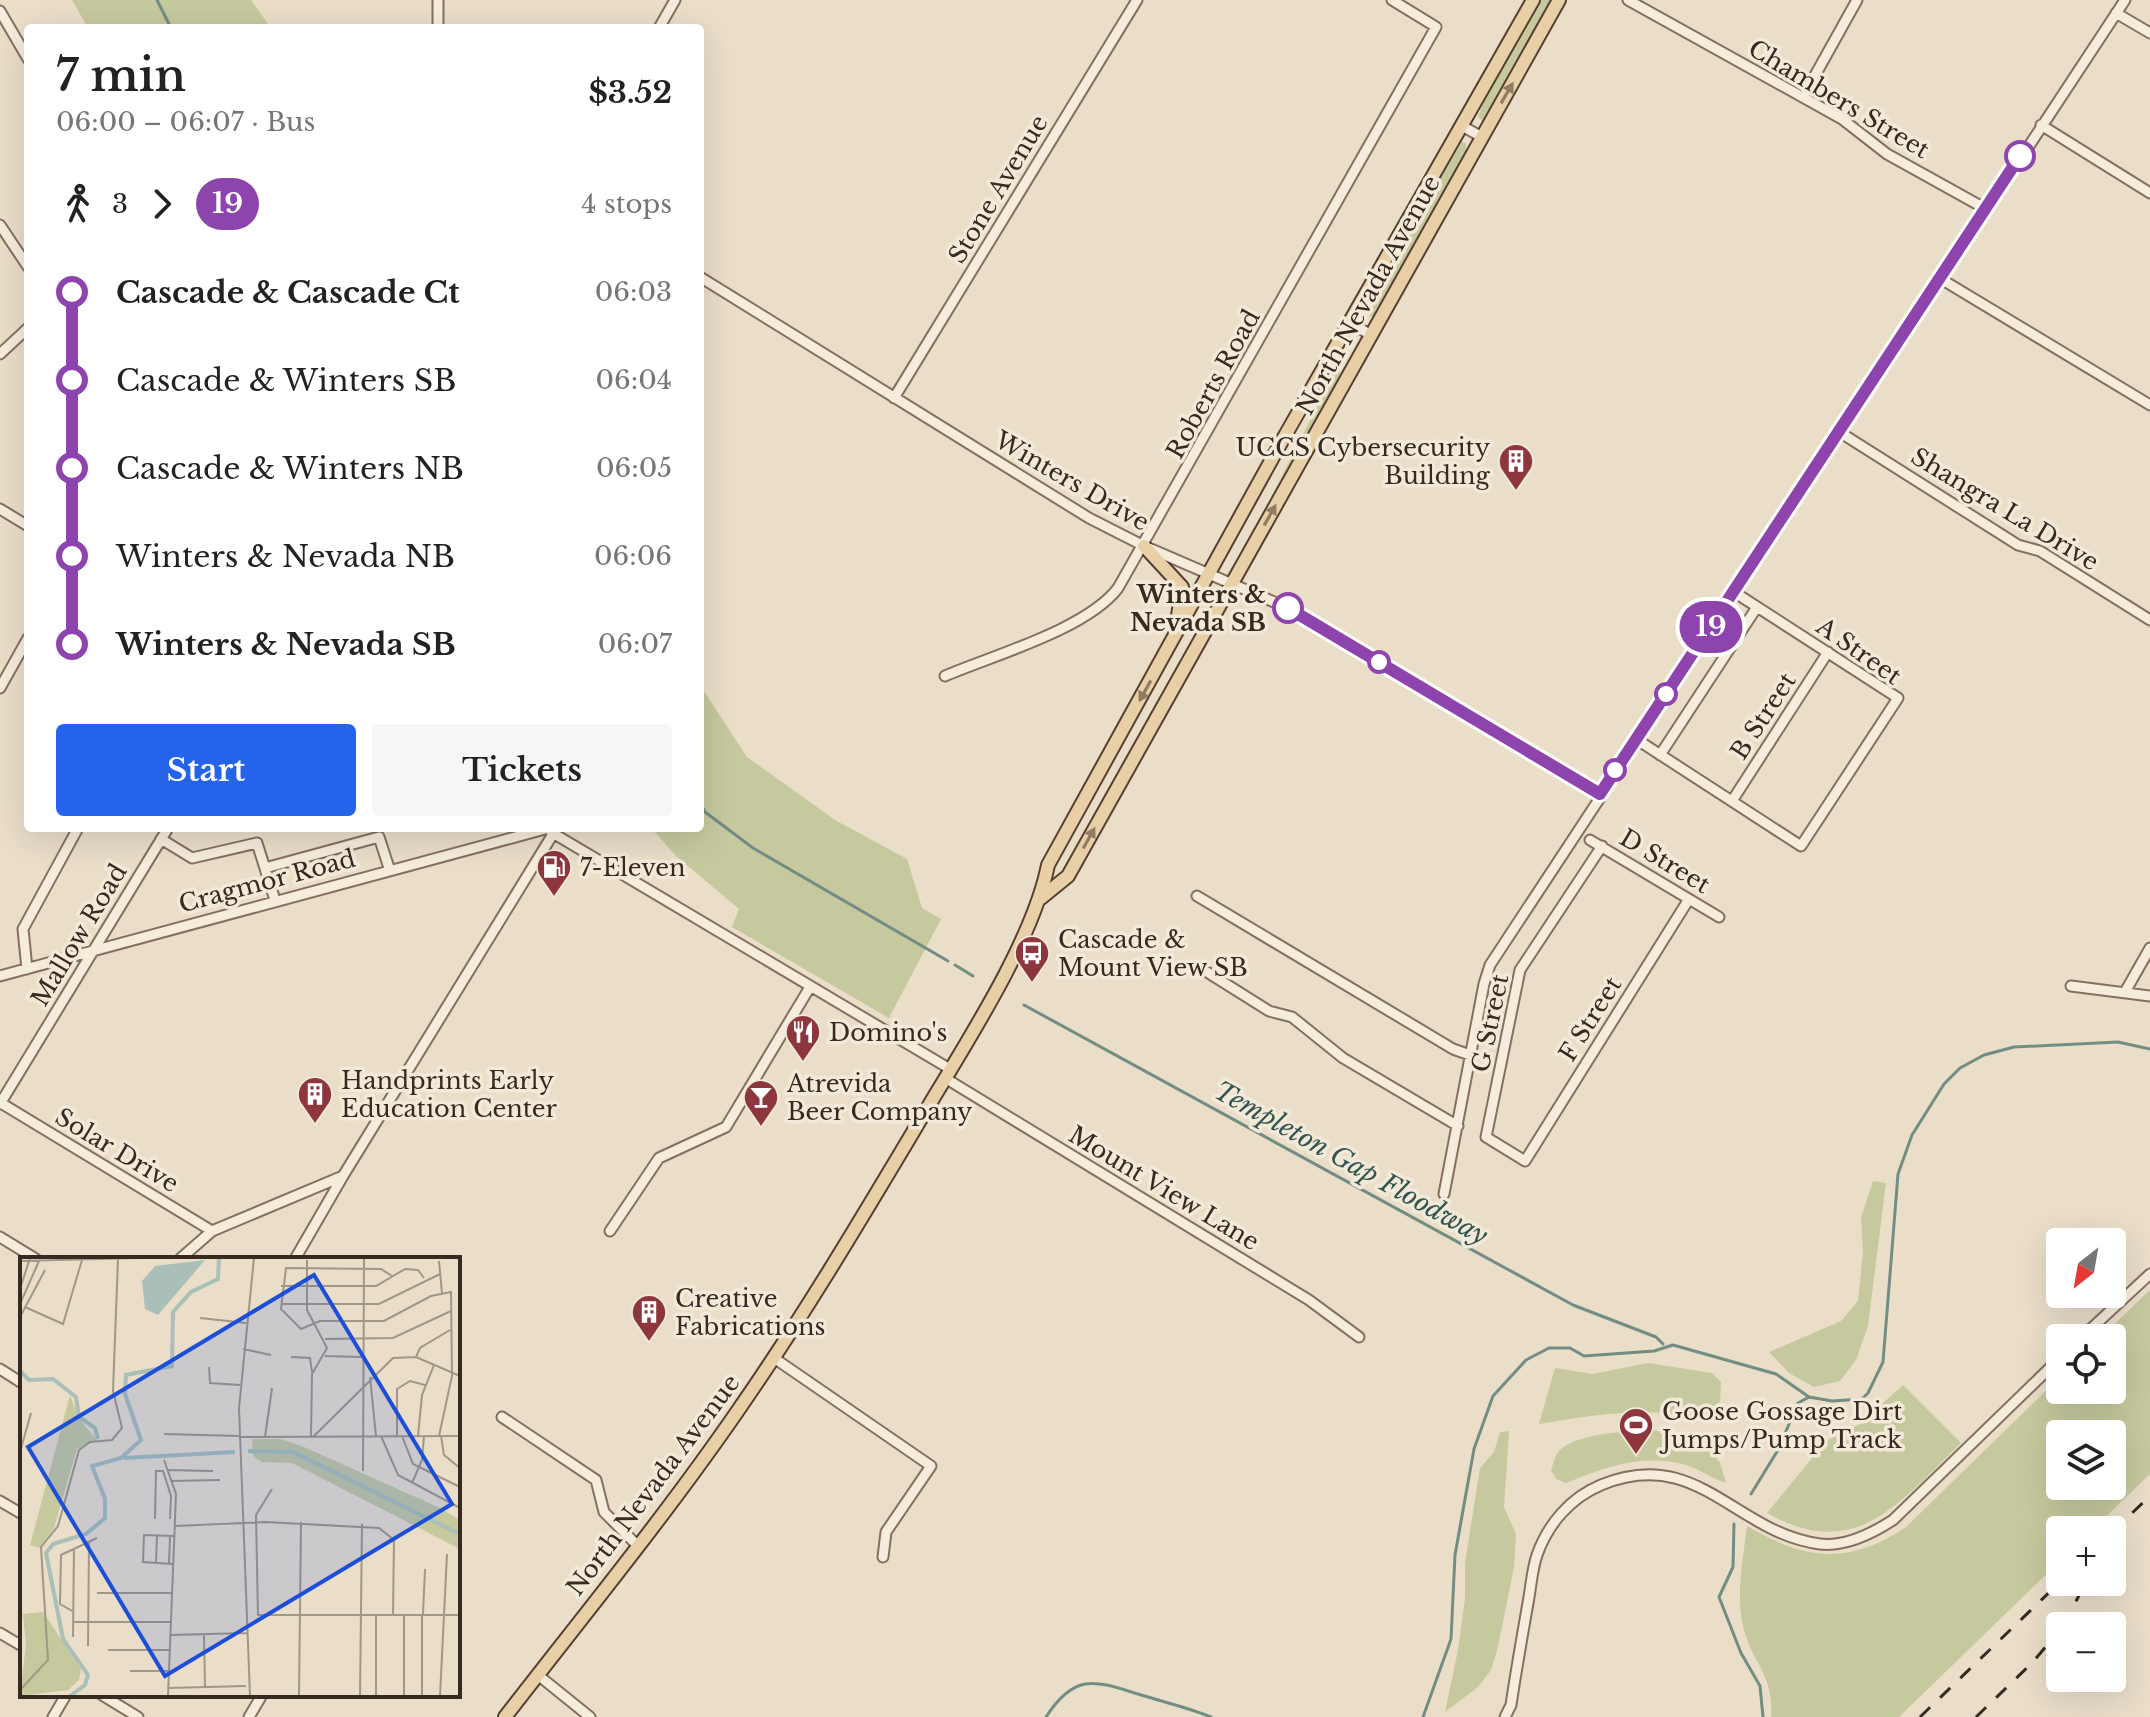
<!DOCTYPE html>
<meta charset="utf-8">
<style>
body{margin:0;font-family:"Libre Baskerville",serif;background:#f6f6f6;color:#222;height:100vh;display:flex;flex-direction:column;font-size:30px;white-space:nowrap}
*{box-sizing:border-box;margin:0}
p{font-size:26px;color:#767676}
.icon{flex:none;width:44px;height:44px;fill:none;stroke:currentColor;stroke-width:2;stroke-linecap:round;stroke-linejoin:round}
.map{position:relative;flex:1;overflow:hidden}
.drawer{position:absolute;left:24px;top:24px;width:680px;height:808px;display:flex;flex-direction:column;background:#fff;border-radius:8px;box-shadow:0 8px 32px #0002}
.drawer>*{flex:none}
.badge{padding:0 16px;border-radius:26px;font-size:28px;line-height:52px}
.needle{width:52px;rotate:211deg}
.fabs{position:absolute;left:2046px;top:1228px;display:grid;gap:16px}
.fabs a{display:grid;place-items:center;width:80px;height:80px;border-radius:8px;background:#fff;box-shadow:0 8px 32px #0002;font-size:40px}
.map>.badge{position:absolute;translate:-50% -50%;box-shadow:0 0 0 4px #fff}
.legs{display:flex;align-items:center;gap:12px;height:88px;padding:0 32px;font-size:26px}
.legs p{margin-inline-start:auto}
.summary{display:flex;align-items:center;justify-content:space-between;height:136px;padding:0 32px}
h1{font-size:44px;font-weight:600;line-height:60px}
.primary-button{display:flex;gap:16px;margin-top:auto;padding:16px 32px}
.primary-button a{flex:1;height:92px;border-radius:8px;background:#2563eb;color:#fff;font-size:32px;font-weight:600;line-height:92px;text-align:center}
.primary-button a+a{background:#f6f6f6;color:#222}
ul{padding:0 32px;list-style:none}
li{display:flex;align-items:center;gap:28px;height:88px;font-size:30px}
li i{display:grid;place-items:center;width:12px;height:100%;margin:0 10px;background:currentColor}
li i::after{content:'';width:20px;height:20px;margin:-10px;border:6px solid;border-radius:50%;background:#fff}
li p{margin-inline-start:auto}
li:first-child i{background:linear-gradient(#0000 50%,currentColor 0)}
li:last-child i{background:linear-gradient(currentColor 50%,#0000 0)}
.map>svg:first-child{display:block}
.green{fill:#c6c89e;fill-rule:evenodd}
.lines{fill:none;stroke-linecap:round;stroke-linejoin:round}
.stream{stroke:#718d84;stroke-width:3}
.minor-casing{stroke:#85705f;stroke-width:13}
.major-casing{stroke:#534033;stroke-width:16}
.minor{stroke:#f6ecdc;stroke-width:9}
.major{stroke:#e9cfa5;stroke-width:12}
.rail{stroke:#372a21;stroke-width:3;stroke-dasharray:14 14;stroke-linecap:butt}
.oneway{fill:#907c63}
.line-1-casing{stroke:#fff;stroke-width:18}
.line-1{stroke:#8e44ad;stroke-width:12}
.stop-1-dot{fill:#fff;stroke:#8e44ad;stroke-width:4}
.labels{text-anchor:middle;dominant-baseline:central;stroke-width:7;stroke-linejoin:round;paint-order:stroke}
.street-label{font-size:24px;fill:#372a21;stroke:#f2e9d8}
.poi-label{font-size:24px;fill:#372a21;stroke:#f2e9d8;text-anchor:start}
.stop-label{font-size:24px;font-weight:bold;fill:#372a21;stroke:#f2e9d8;text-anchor:end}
.water-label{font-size:26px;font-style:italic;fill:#325550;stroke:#f2e9d8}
.inset-river{fill:none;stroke:#a9bfb7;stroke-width:4}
.inset-road{fill:none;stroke:#a29686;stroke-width:2}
.view{fill:#1d4ed8;fill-opacity:0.15;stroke:#1d4ed8;stroke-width:4}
.inset-edge{fill:none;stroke:#372a21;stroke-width:4}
</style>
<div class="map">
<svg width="2150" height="1717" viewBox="0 0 2150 1717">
<rect width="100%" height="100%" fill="#eadec9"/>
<path class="green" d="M72 0H251L271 28H88Z
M1539 0H1553L1485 120 1480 119 1478 116 1494 78Z
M1462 142 1466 143V153L1375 316 1369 317 1391 262Z
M1336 369 1340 371V380L1249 541Z
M700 685 747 757 835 820 907 859 922 908 941 919 889 1018 732 927 739 909 676 856 651 828H700Z
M1873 1181 1886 1183 1868 1326 1856 1360 1840 1381 1814 1387 1789 1373 1769 1352 1841 1321 1858 1301 1863 1252 1861 1218Z
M2150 1290V1474L2092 1530H2060V1561L1899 1717H1771C1774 1675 1753 1664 1744 1630 1735 1596 1743 1560 1747 1526 1805 1560 1848 1566 1906 1527L2060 1377V1390H2112V1338H2100ZM2060 1434H2112V1486H2060Z
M1648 1363 1712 1373 1721 1382 1720 1402 1703 1417C1649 1407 1593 1414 1539 1424L1555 1368 1593 1374Z
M1903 1385 1961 1443C1900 1501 1857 1564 1767 1513L1826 1441 1860 1424Z
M1652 1430 1702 1440 1720 1463 1726 1483C1712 1479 1700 1469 1686 1465 1643 1453 1605 1467 1566 1483L1556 1479 1551 1470C1553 1465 1555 1456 1558 1452 1574 1433 1629 1431 1652 1430Z
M1509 1431 1504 1507 1516 1534 1514 1567 1497 1651 1491 1670 1478 1687 1445 1712 1458 1650 1465 1599V1563L1480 1468 1494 1452 1500 1432Z"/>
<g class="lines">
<path class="stream" d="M157 0 171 28
M700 803 705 812 753 848 948 961
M955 965 973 976
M1024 1005 1573 1305 1656 1337 1663 1344
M1751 1494 1778 1450 1798 1403 1809 1397
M1734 1524 1733 1567 1719 1597 1741 1653 1760 1686 1763 1717
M1046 1717C1075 1672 1096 1681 1138 1694 1163 1702 1187 1707 1211 1717
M1423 1717 1451 1639 1455 1555 1474 1449 1493 1396 1526 1360 1549 1348H1570L1584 1356 1654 1351 1673 1345 1776 1374 1809 1397 1832 1401 1862 1399 1868 1393 1883 1362 1898 1174 1912 1135 1944 1084 1960 1068 1984 1055 2014 1047 2118 1042 2150 1049"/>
<g class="minor-casing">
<path id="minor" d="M438 0V28
M1628 0 1842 119 1887 154 1986 209
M0 11 28 59
M2116 13 2150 33
M659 28 675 0
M1803 97 1857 0
M2041 125 2150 193
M1462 126 1482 137
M0 225 28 267
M700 277 1089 518 1144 546 1288 608 1600 794
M1941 279 2150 405
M1352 324 1371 335
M0 354 28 328
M894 398 1137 0
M1841 433 2018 545 2040 551 2150 620
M0 509 28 526
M945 676C994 655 1087 629 1118 588L1436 27 1392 0
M0 688 28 638
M1636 739 1801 846 1898 698 1734 592
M1660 755 1757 607
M1732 801 1828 652
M551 832 950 1069
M161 839 192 858 257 843 275 900
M1590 840 1719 917
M1602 846 1520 970 1486 1137 1525 1161 1689 899
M265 868 379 837 389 868
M1197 896 1453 1049 1470 1055
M27 969 23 929 78 828
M1207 972 1269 1011 1292 1017 1343 1058 1458 1126
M0 976 545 829
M2071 986 2150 996
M2125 992 2150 948
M945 1078 1309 1300 1359 1337
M1 1103 212 1231
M0 1104 168 828
M1444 1194 1484 984 1490 965 2125 0
M610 1231 659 1158 726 1127 810 987
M0 1237 36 1259
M180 1259 212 1231 343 1176 553 834
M295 1259 343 1176
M2081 1338 2150 1274
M774 1358 931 1466 886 1532 883 1557
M0 1369 22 1383
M502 1417 596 1480 604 1512 637 1545
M0 1501 22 1514
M0 1633 22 1646
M538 1675 590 1717
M102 1695 138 1717
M53 1717 66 1695
M249 1717 262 1695
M1505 1717 1511 1705C1516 1671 1522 1637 1528 1603 1531 1587 1532 1569 1537 1555 1548 1524 1570 1498 1601 1485 1697 1445 1735 1533 1820 1544 1846 1547 1873 1533 1893 1520L2060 1358"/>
</g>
<g class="major-casing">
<path id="major" d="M1144 546 1182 587 1177 623
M1041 898 1068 876 1559 0
M505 1717C584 1615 666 1515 739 1409 807 1311 867 1209 928 1107 968 1040 1033 940 1048 865L1278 448 1533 0"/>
</g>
<use href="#minor" class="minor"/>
<use href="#major" class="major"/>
<path class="rail" d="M2112 1532 2150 1496
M2063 1626 2086 1582
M1920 1717 2060 1582
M1976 1717 2032 1663 2060 1630"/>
</g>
<defs><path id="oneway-solid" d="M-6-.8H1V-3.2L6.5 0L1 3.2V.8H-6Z" transform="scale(2)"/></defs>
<g class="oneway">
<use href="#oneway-solid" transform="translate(1507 93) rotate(-60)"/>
<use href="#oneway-solid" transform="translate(1270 515) rotate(-61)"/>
<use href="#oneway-solid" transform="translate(1145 691) rotate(119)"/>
<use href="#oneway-solid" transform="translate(1089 838) rotate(-61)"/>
</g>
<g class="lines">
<g class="line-1-casing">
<path id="line-1" d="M1288 608 1600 794 2020 156"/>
</g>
<use href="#line-1" class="line-1"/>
</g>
<defs>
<g id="building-pin" transform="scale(1.8)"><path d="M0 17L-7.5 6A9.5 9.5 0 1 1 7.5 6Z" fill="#8e363d" stroke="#f2e9d8"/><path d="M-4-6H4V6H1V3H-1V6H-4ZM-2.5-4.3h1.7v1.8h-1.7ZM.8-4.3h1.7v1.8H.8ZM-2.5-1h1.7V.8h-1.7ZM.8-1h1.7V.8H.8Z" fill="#fff"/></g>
<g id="fuel-pin" transform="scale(1.8)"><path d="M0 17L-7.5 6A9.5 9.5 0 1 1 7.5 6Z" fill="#8e363d" stroke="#f2e9d8"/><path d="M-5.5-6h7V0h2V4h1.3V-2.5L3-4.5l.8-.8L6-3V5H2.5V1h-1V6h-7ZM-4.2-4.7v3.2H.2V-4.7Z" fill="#fff"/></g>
<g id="bus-pin" transform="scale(1.8)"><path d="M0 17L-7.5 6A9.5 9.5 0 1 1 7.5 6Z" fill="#8e363d" stroke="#f2e9d8"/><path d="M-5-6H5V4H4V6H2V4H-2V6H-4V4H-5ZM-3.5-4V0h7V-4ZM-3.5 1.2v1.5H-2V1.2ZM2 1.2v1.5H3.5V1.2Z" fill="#fff"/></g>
<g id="restaurant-pin" transform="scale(1.8)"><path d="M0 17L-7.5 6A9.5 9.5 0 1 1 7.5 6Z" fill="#8e363d" stroke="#f2e9d8"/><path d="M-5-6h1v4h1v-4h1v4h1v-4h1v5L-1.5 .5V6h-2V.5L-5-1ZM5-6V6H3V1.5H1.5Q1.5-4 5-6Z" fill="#fff"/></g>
<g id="bar-pin" transform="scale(1.8)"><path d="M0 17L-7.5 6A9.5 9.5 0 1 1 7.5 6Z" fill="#8e363d" stroke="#f2e9d8"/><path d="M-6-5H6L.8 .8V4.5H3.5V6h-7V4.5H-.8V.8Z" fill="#fff"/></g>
<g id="stadium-pin" transform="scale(1.8)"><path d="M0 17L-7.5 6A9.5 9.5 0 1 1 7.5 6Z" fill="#8e363d" stroke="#f2e9d8"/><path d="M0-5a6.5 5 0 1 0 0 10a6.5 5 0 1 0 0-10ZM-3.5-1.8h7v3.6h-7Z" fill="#fff"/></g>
</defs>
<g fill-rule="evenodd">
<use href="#building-pin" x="1516" y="461"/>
<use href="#fuel-pin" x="554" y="867"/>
<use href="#bus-pin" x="1032" y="953"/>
<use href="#restaurant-pin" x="803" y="1032"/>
<use href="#building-pin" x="315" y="1094"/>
<use href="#bar-pin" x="761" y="1097"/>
<use href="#building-pin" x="649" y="1312"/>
<use href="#stadium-pin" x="1636" y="1425"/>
</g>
<g class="stop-1-dot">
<circle cx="2020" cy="156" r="14"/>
<circle cx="1288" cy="608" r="14"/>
<circle cx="1379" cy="662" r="10"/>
<circle cx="1666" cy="694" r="10"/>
<circle cx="1615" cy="770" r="10"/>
</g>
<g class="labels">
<g class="street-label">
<text transform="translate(1839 99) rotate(31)">Chambers Street</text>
<text transform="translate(998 189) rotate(-59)">Stone Avenue</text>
<text transform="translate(1368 295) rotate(-61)">North Nevada Avenue</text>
<text transform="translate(1213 384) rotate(-61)">Roberts Road</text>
<text transform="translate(1072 481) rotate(30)">Winters Drive</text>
<text transform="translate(2005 509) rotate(31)">Shangra La Drive</text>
<text transform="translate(1859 651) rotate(35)">A Street</text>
<text transform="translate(1763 716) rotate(-57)">B Street</text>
<text transform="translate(1665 861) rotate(31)">D Street</text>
<text transform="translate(267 881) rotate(-15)">Cragmor Road</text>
<text transform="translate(79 935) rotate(-59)">Mallow Road</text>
<text transform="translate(1590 1019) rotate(-58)">F Street</text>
<text transform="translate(1490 1023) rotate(-78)">G Street</text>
<text transform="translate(117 1150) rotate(31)">Solar Drive</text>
<text transform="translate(1164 1188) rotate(31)">Mount View Lane</text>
<text transform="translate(653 1485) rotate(-53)">North Nevada Avenue</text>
</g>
<g class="poi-label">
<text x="1490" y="447" text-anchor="end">UCCS Cybersecurity<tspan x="1490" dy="28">Building</tspan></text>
<text x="580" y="867">7-Eleven</text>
<text x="1058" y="939">Cascade &amp;<tspan x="1058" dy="28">Mount View SB</tspan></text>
<text x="829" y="1032">Domino's</text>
<text x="341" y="1080">Handprints Early<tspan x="341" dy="28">Education Center</tspan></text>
<text x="787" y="1083">Atrevida<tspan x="787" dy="28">Beer Company</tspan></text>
<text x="675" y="1298">Creative<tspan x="675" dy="28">Fabrications</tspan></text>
<text x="1662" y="1411">Goose Gossage Dirt<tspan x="1662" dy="28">Jumps/Pump Track</tspan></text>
</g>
<g class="stop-label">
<text x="1266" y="594">Winters &amp;<tspan x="1266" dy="28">Nevada SB</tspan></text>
</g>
<g class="water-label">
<text transform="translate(1351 1163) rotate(29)">Templeton Gap Floodway</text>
</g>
</g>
<g transform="translate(20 1257)">
<rect width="440" height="440" fill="#eadec9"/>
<path d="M50 138 59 162 77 183 57 192 34 271 19 291 10 288ZM232 182H260L284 190 418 250 440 263V292L272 206 242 205 233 199ZM23 355 61 412 59 423 48 433 0 439 6 387 3 357Z" fill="#c6c89e"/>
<path d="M185 3 138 58 125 52 122 24 135 9Z" fill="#a9bfb7"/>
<path class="inset-river" d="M0 114 9 123 33 122 56 140 59 160 75 171 78 182M228 194 273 195 440 277M104 201 215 195M50 439 65 428 68 418 43 382 26 296 33 287 66 277 85 261V242L72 209 101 201 121 183 105 137 106 118 152 109 153 55 171 35 198 22 199 1"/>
<path class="inset-road" d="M287 3V53L307 91 292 117 291 180M0 4 119 1M419 4 422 36M372 19 361 12 266 11 261 52 281 72 300 64H364L411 39 431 35 432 119 419 179M261 29H356L385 12 398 13 404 21M0 32 10 1M0 47 19 4M261 47H359L420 17M5 50 43 67 62 3M0 60 25 13M180 61 226 66M305 82 373 81 431 54M223 92 251 98M305 99 342 100M271 100 290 101 292 115M396 100 400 91 430 73M189 110 190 126 220 128M350 120 356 179M144 177 219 179M361 179 378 218 440 251M377 179V132L390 124 405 128M382 179 393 207 440 230M398 179 402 138 414 108M421 179 424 198 440 211M219 180 440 179M245 180 252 131M293 180 373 101 396 100 440 119M0 195 11 156M144 203 156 237 148 439M147 213 193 214M343 214 344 1M151 224 200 223M392 226 402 203 404 179M252 232 236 258 238 358H440M135 262 136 214H143L151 239 150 262M155 269 245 265 359 271 374 283 373 358M136 306 137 279M149 306 150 279M153 307 123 305 124 278 154 279M77 336H152M54 355 40 347 41 298 77 281M403 357 405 312M53 365H151M150 378 228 376M184 378 185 430M53 380 54 291M68 389 69 285M88 393H149M110 414H149M148 431 226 429M0 433 28 403 21 290 38 269 59 193 70 185 92 183 102 171 93 134 98 2M230 439 219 151 234 1M279 439 281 265M340 439 342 267M356 439V358M384 439V358M402 439V358M420 439 427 297M439 439 440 347"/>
<path class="view" d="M294 18 432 247 145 419 8 190Z"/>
<rect width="440" height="440" class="inset-edge"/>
</g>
</svg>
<div class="fabs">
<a><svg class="needle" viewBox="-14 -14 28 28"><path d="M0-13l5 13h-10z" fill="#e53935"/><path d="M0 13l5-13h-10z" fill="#767676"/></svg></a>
<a><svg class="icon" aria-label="locate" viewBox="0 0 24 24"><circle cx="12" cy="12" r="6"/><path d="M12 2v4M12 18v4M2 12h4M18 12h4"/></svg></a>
<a><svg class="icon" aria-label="layers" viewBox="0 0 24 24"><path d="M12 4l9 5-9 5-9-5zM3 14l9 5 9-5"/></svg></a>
<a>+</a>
<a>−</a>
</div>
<b class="badge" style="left:1711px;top:627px;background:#8e44ad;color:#fff">19</b>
<section class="drawer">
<div class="summary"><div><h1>7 min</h1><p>06:00 – 06:07 · Bus</p></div><b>$3.52</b></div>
<div class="legs"><svg class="icon" aria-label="walk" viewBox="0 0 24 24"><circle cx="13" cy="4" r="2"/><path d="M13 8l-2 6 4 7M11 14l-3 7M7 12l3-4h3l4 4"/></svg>3<svg class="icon" aria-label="forward" viewBox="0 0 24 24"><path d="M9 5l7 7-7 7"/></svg><b class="badge" style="background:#8e44ad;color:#fff">19</b><p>4 stops</p></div>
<ul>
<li><i style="color:#8e44ad"></i><b>Cascade &amp; Cascade Ct</b><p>06:03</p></li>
<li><i style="color:#8e44ad"></i><span>Cascade &amp; Winters SB</span><p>06:04</p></li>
<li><i style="color:#8e44ad"></i><span>Cascade &amp; Winters NB</span><p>06:05</p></li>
<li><i style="color:#8e44ad"></i><span>Winters &amp; Nevada NB</span><p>06:06</p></li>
<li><i style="color:#8e44ad"></i><b>Winters &amp; Nevada SB</b><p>06:07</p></li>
</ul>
<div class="primary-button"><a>Start</a><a>Tickets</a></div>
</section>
</div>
